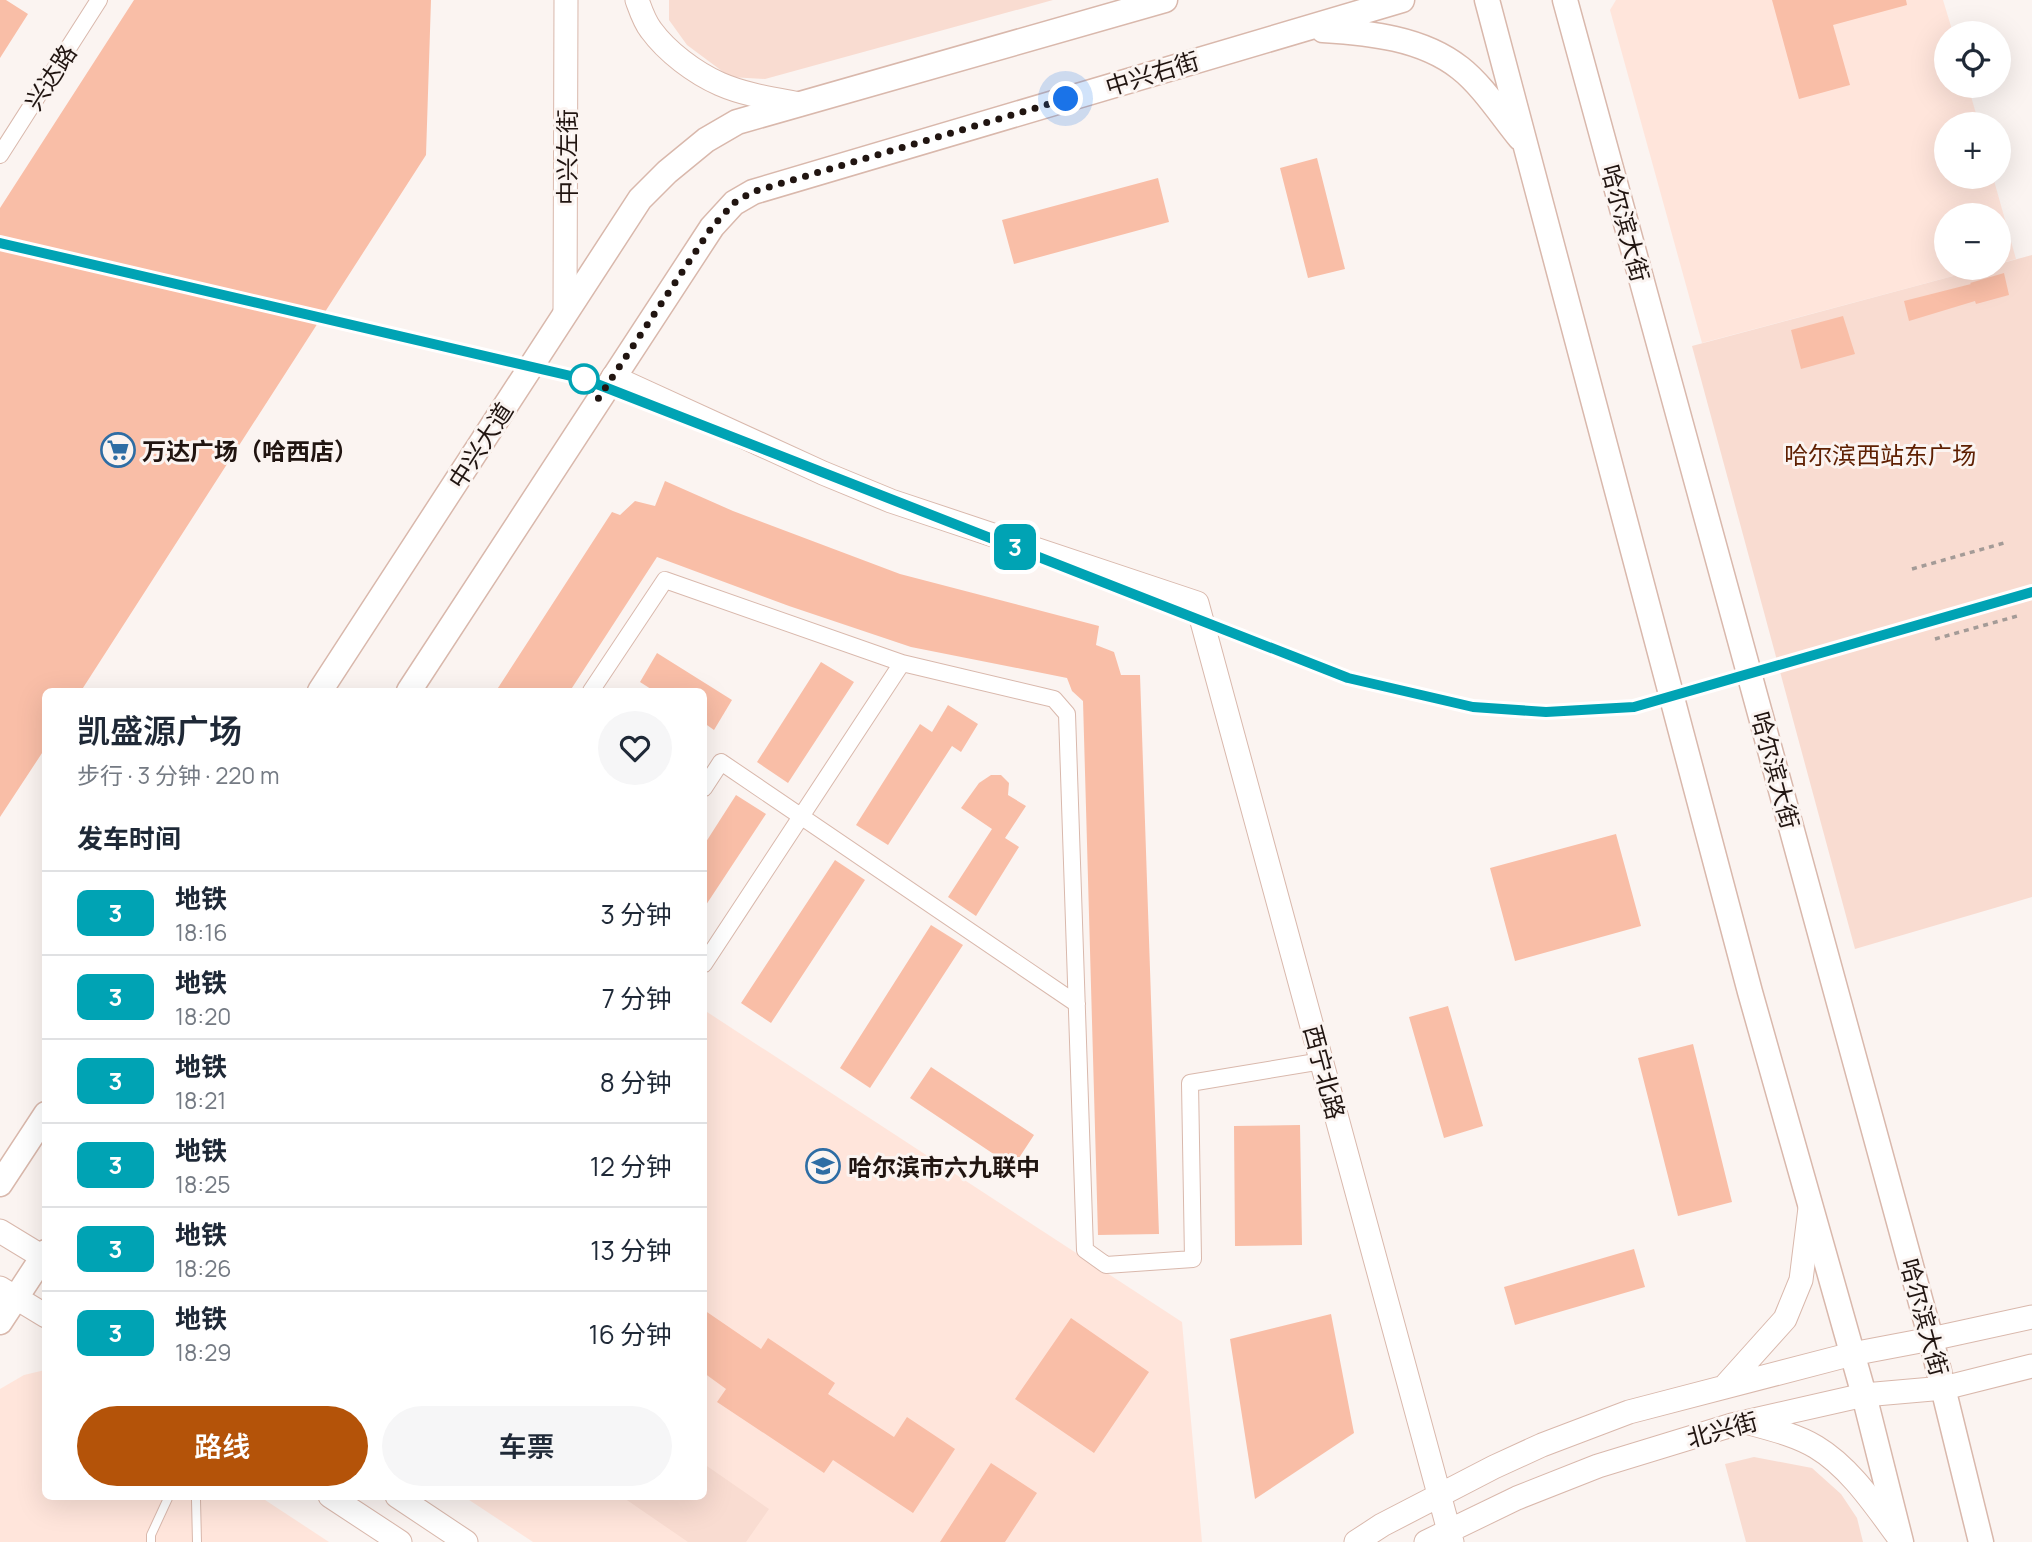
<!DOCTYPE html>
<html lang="zh">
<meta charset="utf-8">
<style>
body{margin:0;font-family:Manrope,"Noto Sans SC",sans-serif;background:#f6f6f7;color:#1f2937;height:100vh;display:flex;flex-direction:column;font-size:26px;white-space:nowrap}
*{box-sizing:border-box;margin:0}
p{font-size:23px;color:#747a83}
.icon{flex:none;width:38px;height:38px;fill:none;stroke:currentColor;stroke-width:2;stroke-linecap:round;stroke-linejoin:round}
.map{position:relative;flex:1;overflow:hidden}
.details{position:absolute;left:42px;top:688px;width:665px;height:812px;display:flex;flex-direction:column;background:#fff;border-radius:10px;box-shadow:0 7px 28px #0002}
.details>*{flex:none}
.badge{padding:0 14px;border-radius:10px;font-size:24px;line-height:46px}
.buttons{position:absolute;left:1934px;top:21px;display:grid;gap:14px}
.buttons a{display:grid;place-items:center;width:77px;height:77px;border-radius:50%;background:#fff;box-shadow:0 7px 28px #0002;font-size:35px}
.you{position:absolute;width:35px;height:35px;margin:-18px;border:5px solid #fff;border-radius:50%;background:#1a73e8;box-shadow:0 0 0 10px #1a73e833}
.map>.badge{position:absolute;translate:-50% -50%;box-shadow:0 0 0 4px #fff}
h2{padding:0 35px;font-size:26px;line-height:63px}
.round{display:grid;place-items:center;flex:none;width:74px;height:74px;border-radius:37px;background:#f6f6f7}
.overview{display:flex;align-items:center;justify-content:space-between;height:119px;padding:0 35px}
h1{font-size:33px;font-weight:600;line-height:52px}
.primary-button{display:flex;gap:14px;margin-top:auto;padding:14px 35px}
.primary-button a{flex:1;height:80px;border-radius:42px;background:#b45309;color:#fff;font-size:28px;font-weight:600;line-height:80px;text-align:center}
.primary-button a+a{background:#f6f6f7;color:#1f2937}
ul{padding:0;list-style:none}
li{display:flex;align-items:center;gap:21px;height:84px;padding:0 35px;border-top:2px solid #e0e1e3}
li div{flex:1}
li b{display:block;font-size:26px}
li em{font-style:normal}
li .badge{min-width:77px;font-weight:700;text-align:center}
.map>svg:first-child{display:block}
.built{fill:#ffe5db}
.green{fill:#f9dcd1}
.building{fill:#f9bea7}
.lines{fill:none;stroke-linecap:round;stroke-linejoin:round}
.lane-casing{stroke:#d9b8ac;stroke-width:10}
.street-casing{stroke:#d9b8ac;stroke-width:18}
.secondary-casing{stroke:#d9b8ac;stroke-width:25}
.primary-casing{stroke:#d9b8ac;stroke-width:27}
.path{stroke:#a49b97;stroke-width:3.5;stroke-dasharray:5 5;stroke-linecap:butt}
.lane{stroke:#fff;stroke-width:8}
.street{stroke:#fff;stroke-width:16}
.secondary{stroke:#fff;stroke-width:23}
.primary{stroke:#fff;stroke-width:24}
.line-casing{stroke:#fff;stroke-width:16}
.line{stroke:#00a3b4;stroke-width:10}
.walk{stroke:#211511;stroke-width:7;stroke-dasharray:0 12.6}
.stop-dot{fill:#fff;stroke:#00a3b4;stroke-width:3.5}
.labels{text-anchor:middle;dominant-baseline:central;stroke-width:6;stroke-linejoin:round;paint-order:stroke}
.street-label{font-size:24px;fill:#211511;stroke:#fbf4f1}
.poi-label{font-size:24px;font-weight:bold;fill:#211511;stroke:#fbf4f1;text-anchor:start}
.park-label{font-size:24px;fill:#5f2002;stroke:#fbf4f1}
</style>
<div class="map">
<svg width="2032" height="1542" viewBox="0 0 2032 1542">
<rect width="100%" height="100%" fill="#fbf4f1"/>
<path class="built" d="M1616 0H1943L1953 33H1946V86H1968L1979 124H1946V177H1993L2016 259 1999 264 1998 215H1946V268H1983L1702 343 1610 10Z
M704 1010 1182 1322 1202 1542H533L463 1496H704Z
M45 1370 46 1496H259L329 1542H0V1389L24 1375Z"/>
<path class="green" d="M669 0H1053L765 79 730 77 687 45 669 20Z
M2032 255V897L1855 949 1692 346 1983 268H1998L1999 264Z
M1754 1457 1812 1468 1841 1494 1857 1518 1863 1542H1746L1725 1464Z
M704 1464 769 1509 746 1542H688L621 1496H704Z"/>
<path class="building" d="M0 0H6L28 14 0 58Z
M134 0H431L426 155 81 691H46V747L0 817V208Z
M1772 0H1906L1907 5 1833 25 1850 85 1799 99Z
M1317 158 1345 269 1308 278 1280 168Z
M1158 178 1169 222 1014 264 1002 220Z
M2004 273 2009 295 1976 304 1975 301 1909 321 1904 301 1971 284 1970 283Z
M1843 316 1855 354 1801 369 1791 330Z
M665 481 733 511 900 574 1099 626 1096 645 1114 652 1121 675H1140L1159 1234 1098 1235 1083 701 1072 691 1067 678 911 647 789 606 657 557 570 691H496L612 512 620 515 635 501 655 506Z
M657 653 732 700 714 730 704 723V691H654L640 682Z
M821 662 854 682 788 783 757 762Z
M948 705 978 724 961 752 952 746 888 845 856 825 920 724 932 732Z
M991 775H1001L1009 783 1008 795 1026 806 1005 838 1019 847 976 916 948 897 992 829 961 808 979 783Z
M736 795 766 814 704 908V845Z
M1616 834 1641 926 1515 961 1490 868Z
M835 860 865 880 771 1023 741 1003Z
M931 925 963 945 870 1088 840 1068Z
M1448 1006 1483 1126 1444 1138 1409 1017Z
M1693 1044 1732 1202 1678 1216 1638 1058Z
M931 1067 1034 1135 1013 1167 910 1098Z
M1300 1125 1302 1245 1235 1246 1234 1126Z
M1634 1249 1645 1287 1515 1325 1504 1287Z
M704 1310 761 1349 768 1338 835 1383 828 1394 894 1437 907 1417 955 1449 913 1513 833 1460 824 1473 717 1402 726 1389 704 1373Z
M1331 1314 1354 1433 1255 1499 1230 1339Z
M1071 1318 1149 1372 1094 1453 1015 1399Z
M991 1463 1037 1493 1005 1542H940Z"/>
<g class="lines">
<g class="lane-casing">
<path id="lane" d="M196 1500 197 1542
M151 1542V1535L169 1496"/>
</g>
<g class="street-casing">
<path id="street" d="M0 155 99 0
M591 691 665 580 902 663
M704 788 721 762 1077 1004
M704 964 902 663 1054 699 1067 714 1085 1250 1106 1265 1193 1259 1190 1083 1322 1061"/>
</g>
<g class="secondary-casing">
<path id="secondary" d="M637 0C641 11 644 21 651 30 667 52 695 73 720 84 745 95 774 99 800 104
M565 314 566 0
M613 377 823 473 891 501 1197 603 1452 1542
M0 1231 46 1259
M0 1288 46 1316
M1724 1387 1785 1319 1801 1280 1810 1208
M1749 1423C1771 1429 1796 1435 1816 1447 1851 1468 1876 1507 1900 1539
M330 1496 400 1542
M397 1496 466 1542
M1356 1542 1382 1525 1494 1467 1542 1445 1629 1412 1852 1354 1931 1339 2032 1317
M1426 1542 1517 1498 1598 1466 1732 1425 1864 1395 1944 1388 2032 1366"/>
</g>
<g class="primary-casing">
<path id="primary" d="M1487 0 1750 992 1864 1395 1901 1542
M1565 0 1931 1339 1981 1542
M1323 30C1370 33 1422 38 1460 68 1482 85 1502 116 1520 138
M320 691 640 199 667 172 706 140 737 122 1165 0
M409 691 712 227 734 203 753 192 1402 0
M0 1184 46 1114
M0 1322 46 1252"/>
</g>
<path class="path" d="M1912 569 2004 543
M1935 639 2021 615"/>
<use href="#lane" class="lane"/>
<use href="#street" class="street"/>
<use href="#secondary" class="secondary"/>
<use href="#primary" class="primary"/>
</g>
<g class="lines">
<g class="line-casing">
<path id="line" d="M0 243 584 379 1348 678 1473 707 1546 712 1634 707 2032 592"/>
</g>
<use href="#line" class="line"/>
<path class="walk" d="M584 379 598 399 712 227 734 203 752 192 1066 99"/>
</g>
<defs>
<g id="supermarket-ring" transform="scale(1.75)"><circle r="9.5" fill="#fbf4f1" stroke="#2e6da4" stroke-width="1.5"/><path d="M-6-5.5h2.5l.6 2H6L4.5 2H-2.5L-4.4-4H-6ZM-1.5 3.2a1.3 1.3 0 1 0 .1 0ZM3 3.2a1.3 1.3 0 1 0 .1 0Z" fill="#2e6da4"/></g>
<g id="school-ring" transform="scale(1.75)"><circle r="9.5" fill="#fbf4f1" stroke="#2e6da4" stroke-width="1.5"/><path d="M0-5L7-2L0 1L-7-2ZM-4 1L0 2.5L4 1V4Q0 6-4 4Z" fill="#2e6da4"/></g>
</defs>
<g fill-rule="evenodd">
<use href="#supermarket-ring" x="118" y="450"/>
<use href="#school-ring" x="823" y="1166"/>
</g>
<circle class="stop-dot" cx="584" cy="379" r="14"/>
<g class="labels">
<g class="street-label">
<text transform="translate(1152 73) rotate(-17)">中兴右街</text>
<text transform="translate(50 77) rotate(-57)">兴达路</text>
<text transform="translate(566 157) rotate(-90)">中兴左街</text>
<text transform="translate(1626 223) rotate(75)">哈尔滨大街</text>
<text transform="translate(480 445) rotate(-57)">中兴大道</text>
<text transform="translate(1776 770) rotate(75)">哈尔滨大街</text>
<text transform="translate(1325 1072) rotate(75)">西宁北路</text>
<text transform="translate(1925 1317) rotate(75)">哈尔滨大街</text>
<text transform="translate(1722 1429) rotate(-15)">北兴街</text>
</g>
<g class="poi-label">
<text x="142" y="450">万达广场（哈西店）</text>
<text x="848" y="1166">哈尔滨市六九联中</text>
</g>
<g class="park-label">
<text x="1880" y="454">哈尔滨西站东广场</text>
</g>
</g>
</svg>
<div class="buttons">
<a><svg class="icon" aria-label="locate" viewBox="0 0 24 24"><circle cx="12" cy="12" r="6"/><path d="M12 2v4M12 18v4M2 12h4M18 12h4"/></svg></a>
<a>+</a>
<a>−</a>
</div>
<div class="you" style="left:1066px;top:99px"></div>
<b class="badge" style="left:1015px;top:547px;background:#00a3b4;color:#fff">3</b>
<section class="details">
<div class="overview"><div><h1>凯盛源广场</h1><p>步行 · 3 分钟 · 220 m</p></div><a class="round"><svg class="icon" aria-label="heart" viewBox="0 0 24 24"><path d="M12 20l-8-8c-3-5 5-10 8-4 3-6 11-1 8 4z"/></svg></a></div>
<h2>发车时间</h2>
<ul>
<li><span class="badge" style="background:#00a3b4;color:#fff">3</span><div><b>地铁</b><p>18:16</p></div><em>3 分钟</em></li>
<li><span class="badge" style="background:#00a3b4;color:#fff">3</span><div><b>地铁</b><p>18:20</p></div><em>7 分钟</em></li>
<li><span class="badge" style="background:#00a3b4;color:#fff">3</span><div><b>地铁</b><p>18:21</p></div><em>8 分钟</em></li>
<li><span class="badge" style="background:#00a3b4;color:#fff">3</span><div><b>地铁</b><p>18:25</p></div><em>12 分钟</em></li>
<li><span class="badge" style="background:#00a3b4;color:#fff">3</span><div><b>地铁</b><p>18:26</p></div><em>13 分钟</em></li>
<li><span class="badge" style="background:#00a3b4;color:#fff">3</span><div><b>地铁</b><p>18:29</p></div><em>16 分钟</em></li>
</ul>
<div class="primary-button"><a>路线</a><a>车票</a></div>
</section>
</div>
